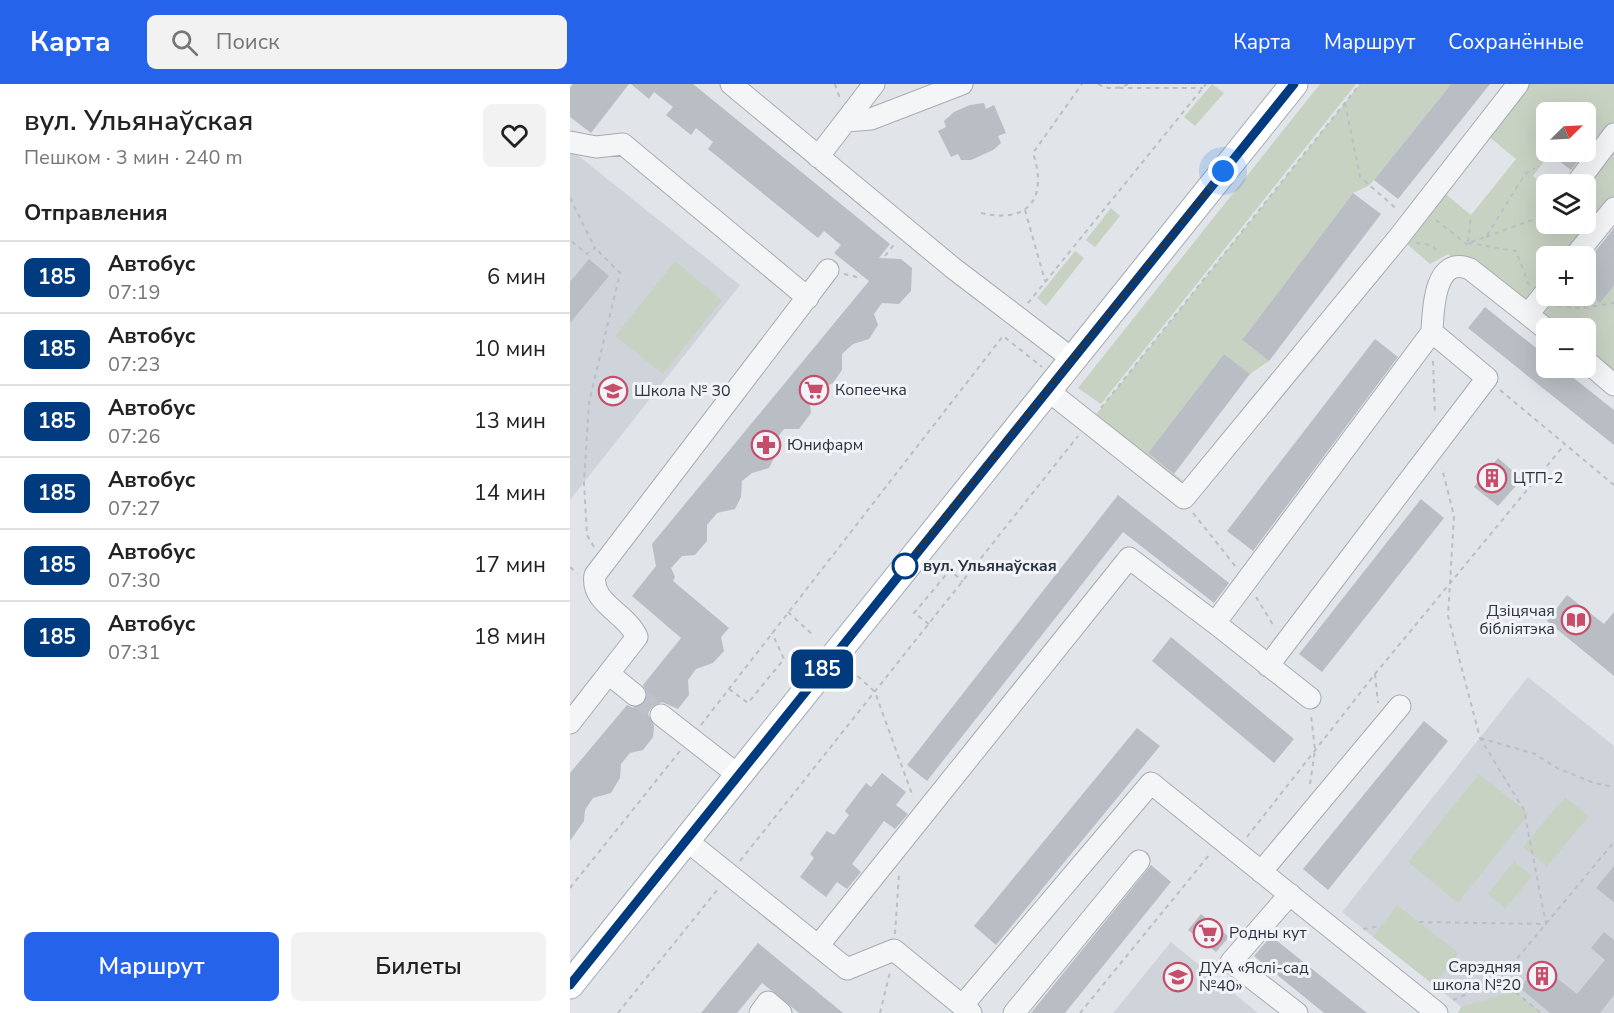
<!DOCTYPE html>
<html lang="ru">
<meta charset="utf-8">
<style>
body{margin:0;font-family:"Nunito Sans",sans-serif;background:#f2f2f2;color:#222;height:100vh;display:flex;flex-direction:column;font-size:22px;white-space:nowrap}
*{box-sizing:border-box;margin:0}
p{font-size:20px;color:#767676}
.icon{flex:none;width:33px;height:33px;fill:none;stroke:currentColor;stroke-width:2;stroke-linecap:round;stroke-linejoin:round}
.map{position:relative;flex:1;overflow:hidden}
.details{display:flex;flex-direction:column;background:#fff;width:570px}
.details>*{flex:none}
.badge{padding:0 12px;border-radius:9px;font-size:21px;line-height:39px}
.needle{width:39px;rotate:66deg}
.controls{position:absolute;left:966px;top:18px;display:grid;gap:12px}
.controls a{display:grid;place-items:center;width:60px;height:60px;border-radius:9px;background:#fff;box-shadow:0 6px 24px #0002;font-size:30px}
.you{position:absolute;width:30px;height:30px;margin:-15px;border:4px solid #fff;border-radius:50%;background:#1a73e8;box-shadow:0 0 0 9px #1a73e833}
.map>.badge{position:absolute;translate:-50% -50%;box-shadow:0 0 0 3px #fff}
h2{padding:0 24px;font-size:22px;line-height:54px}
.round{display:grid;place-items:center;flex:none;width:63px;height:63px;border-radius:9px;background:#f2f2f2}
.head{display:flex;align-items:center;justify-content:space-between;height:102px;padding:0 24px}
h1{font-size:28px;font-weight:600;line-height:45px}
.action{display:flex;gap:12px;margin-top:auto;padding:12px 24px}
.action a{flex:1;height:69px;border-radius:9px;background:#2563eb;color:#fff;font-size:24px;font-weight:600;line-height:69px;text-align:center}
.action a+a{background:#f2f2f2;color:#222}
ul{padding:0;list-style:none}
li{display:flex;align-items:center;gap:18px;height:72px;padding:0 24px;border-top:2px solid #e0e0e0}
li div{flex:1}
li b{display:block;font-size:22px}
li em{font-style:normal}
li .badge{min-width:66px;font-weight:700;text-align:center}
header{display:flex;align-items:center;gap:36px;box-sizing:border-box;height:84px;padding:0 30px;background:#2563eb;color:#fff}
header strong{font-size:28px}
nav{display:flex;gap:33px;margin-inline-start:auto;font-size:21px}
.search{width:420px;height:54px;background:#f2f2f2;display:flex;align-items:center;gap:15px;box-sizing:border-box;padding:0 21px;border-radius:9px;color:#767676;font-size:22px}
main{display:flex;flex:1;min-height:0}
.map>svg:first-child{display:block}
.built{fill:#cfd4db}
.green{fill:#c8d2c3;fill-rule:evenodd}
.building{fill:#b9bec5}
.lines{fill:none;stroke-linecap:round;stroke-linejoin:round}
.minor-tunnel{stroke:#bcc2c7;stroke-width:21;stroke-dasharray:21 10;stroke-linecap:butt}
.minor-casing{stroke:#a6acb3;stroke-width:23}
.major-casing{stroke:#a1aab4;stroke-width:29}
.path{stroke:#bbbfc4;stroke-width:2;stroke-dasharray:4.5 4.5;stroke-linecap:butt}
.minor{stroke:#f4f5f7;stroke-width:21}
.major{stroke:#fff;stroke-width:27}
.line-casing{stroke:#fff;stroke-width:14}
.line{stroke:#003b80;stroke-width:9}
.walk{stroke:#2a3440;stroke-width:6;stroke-dasharray:0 10.8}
.stop-dot{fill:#fff;stroke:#003b80;stroke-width:3}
.labels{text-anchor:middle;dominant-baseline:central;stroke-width:6;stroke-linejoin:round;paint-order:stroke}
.poi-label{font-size:16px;fill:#2a3440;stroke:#f1f3f6;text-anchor:start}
.stop-label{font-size:16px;font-weight:bold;fill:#2a3440;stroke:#f1f3f6;text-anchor:start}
</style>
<header>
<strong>Карта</strong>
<div class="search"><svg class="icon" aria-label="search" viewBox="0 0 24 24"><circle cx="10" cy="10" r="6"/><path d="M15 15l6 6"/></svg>Поиск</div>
<nav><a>Карта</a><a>Маршрут</a><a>Сохранённые</a></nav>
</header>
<main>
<section class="details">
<div class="head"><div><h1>вул. Ульянаўская</h1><p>Пешком · 3 мин · 240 m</p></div><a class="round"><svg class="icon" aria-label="heart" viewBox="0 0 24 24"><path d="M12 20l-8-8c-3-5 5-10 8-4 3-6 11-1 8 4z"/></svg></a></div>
<h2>Отправления</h2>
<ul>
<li><span class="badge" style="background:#003b80;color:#fff">185</span><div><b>Автобус</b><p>07:19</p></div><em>6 мин</em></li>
<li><span class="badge" style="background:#003b80;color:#fff">185</span><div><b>Автобус</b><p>07:23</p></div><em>10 мин</em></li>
<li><span class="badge" style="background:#003b80;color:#fff">185</span><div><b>Автобус</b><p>07:26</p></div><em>13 мин</em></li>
<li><span class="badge" style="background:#003b80;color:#fff">185</span><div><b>Автобус</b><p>07:27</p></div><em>14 мин</em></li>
<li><span class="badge" style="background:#003b80;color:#fff">185</span><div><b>Автобус</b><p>07:30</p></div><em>17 мин</em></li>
<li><span class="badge" style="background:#003b80;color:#fff">185</span><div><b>Автобус</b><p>07:31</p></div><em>18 мин</em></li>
</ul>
<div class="action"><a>Маршрут</a><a>Билеты</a></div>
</section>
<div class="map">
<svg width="1044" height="929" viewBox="0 0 1044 929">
<rect width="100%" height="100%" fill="#e1e5e9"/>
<path class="built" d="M0 65 170 201 0 416Z
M958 593 1044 662V929H899L772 828Z
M601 858 688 929H543Z"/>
<path class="green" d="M642 0 654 9 625 42 614 33Z
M750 0H786L531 320 508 304Z
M790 0H881L804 96 798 102 783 109 672 256 699 277 680 290 654 270 578 369 622 404 614 414 520 338Z
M948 0H1044V124L1005 172H976V212H1016V208L1030 219 1044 202V301L1016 277V244H976L878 170 860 180 829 153 867 103 901 131 946 75 912 47ZM976 28H1016V55L1022 60 1002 86 1016 100V140H976V103L963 92 980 70 976 66Z
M541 124 550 132 525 163 516 156Z
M505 167 514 174 476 222 467 214Z
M105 177 152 216 93 290 45 252Z
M909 690 959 730 888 819 838 778Z
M995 713 1019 732 977 783 953 763Z
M944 777 962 792 935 825 918 810Z
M827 821 889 869 864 901 803 853Z
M944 907 971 929H888L891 923Z"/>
<path class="building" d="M3 0H59L21 49 0 33V4Z
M61 0H123L320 160 309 174 331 175 342 184 341 207 329 220 312 219 304 230 308 241 299 255 283 260 272 270V286L263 299 247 306 239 313 241 329 229 345H214L204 358 206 370 199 384 182 389 172 397 171 413 165 425 147 429 137 441V457L125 471 112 472 101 484 105 493 103 497 159 544 151 553 154 567 143 579 126 585 118 596 119 611 108 625 92 618 81 623 78 630 84 642 83 653 73 666 60 669 51 680 50 694 41 709 23 714 15 726 14 737 0 757V689L57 621 64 624 74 619 78 612 73 601 111 554 62 512 86 482 82 460 299 197 264 169 271 161 254 147 248 154 138 65 143 58 126 44 121 51 96 31 103 23 84 8 79 15Z
M881 0H920L828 115 804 96Z
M414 19 416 25 424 21 436 49 428 52 431 59 423 66 401 76H391L388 70 381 73 368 47 376 43 374 37 384 28 400 21Z
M977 68H1015L1001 86Z
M783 109 811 130 699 277 672 256Z
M1044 144V202L1030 219 1016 208V179Z
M19 175 39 192 0 239V198Z
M915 223 976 272V284H991L1044 326V361L898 244Z
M805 255 828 273 683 467 657 447Z
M654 270 680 290 604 390 578 369Z
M928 374 952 395 928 422 904 403Z
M548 411 659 499 644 519 553 448 357 697 337 681Z
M851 415 874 434 752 588 729 570Z
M997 511 1034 540 1044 528V592L977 537Z
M601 553 724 655 704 679 582 577Z
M854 637 878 657 758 806 733 785Z
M567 644 590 662 426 861 404 842Z
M312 689 336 708 326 721 338 730 325 745 314 737 282 780 291 788 277 805 267 798 256 813 230 793 244 774 240 770 257 747 264 751 279 731 275 727 296 699 301 703Z
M581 781 601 798 495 929H461Z
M1044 782V818L1026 804Z
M631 830 659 853 646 868 618 846Z
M1034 848 1044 856V911L1030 929H980L950 904 969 880 1007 910 1035 876 1021 864Z
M701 852 797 929H754L684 872Z
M188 859 273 929H229L192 899 167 929H131Z"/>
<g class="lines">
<path class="minor-tunnel" d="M65 611 91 631"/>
<g class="minor-casing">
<path id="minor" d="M161 0 383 184 501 274
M276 37 301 35 392 0
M0 58 26 63 53 60 238 214
M248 73 304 0
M1006 100 1044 50
M1005 172 1044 124
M958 230 976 208
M1016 277 1044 301
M476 305 614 414 829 153 948 0
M645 539 740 614
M698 582 917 294 862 248
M39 590 65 611
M91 631 168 691
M0 639 67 553C57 529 20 519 25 491L258 186
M116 756 277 885 324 866 401 929
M691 788 830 622
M720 810 661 878 727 929
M248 862 559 474 645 539 862 248C863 227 864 170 900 185L976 245
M392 922 581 699 867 929
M190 929 198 918 211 929
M444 929 569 777"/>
</g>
<g class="major-casing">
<path id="major" d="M0 901 724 0"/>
</g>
<path class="path" d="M265 0 270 15
M528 0C538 6 548 5 558 0
M549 4H633
M775 19 790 93 828 126
M0 114 25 164 17 170 0 156
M455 126 475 197
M411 129C459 140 478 114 463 69L512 0
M866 136 899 162
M916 153 959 137 976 135
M898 158 901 131
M901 158 916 153 955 90 965 84
M846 159 861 161 870 169
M898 159 946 167 959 201
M315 172 326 158
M274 190 287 193 303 187
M458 219 636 0
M987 222 1014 224 1044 219
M863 277 865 331
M930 306 1044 401
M531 324 790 0
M623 429 666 483
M24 463 17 451 14 398 19 318 50 189 25 164
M0 483 7 489
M686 513 705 544
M218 528 244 552
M359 540 344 529 380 486 393 498
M281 586 305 608 343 713
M805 590 808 619
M159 605 178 619 214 575 202 549
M131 641 433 252 472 283
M910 654 965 670 987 684 1024 699 1044 703
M740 700 745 666 741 631
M677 753 805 590 995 360
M170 777 508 352
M0 804 110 667
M849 838 976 840 954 726 910 654 878 532 884 432 872 384
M793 845 811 842
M325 850 329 790
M930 895 1044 758
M883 916 930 895 971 929
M48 929 148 805
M310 929 320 888
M510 929 640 770"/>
<use href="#minor" class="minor"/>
<use href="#major" class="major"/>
</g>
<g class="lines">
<g class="line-casing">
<path id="line" d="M0 901 724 0"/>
</g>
<use href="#line" class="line"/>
<path class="walk" d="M335 482 653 87"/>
</g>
<defs>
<g id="supermarket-ring" transform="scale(1.5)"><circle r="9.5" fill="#f1f3f6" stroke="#c64e6a" stroke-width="1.5"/><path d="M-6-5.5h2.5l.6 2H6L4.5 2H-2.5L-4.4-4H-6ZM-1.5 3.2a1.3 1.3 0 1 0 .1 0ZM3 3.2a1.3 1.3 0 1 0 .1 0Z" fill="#c64e6a"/></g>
<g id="school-ring" transform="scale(1.5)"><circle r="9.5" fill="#f1f3f6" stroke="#c64e6a" stroke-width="1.5"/><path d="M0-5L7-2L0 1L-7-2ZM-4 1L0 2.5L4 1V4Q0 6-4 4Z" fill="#c64e6a"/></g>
<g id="pharmacy-ring" transform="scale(1.5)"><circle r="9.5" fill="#f1f3f6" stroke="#c64e6a" stroke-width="1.5"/><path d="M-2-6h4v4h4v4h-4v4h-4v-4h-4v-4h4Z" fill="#c64e6a"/></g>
<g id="building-ring" transform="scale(1.5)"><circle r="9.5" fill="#f1f3f6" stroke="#c64e6a" stroke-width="1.5"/><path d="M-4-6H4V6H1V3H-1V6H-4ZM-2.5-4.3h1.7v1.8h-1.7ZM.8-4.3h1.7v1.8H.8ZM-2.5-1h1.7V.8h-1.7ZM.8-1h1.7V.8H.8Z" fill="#c64e6a"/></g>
<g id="library-ring" transform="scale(1.5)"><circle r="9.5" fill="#f1f3f6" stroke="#c64e6a" stroke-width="1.5"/><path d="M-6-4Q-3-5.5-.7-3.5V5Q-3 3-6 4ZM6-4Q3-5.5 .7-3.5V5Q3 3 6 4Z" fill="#c64e6a"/></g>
</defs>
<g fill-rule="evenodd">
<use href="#supermarket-ring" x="244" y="306"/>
<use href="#school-ring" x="43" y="307"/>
<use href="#pharmacy-ring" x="196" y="361"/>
<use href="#building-ring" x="922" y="394"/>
<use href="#library-ring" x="1006" y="536"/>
<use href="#supermarket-ring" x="638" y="849"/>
<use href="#building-ring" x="972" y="892"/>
<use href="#school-ring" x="608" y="893"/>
</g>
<circle class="stop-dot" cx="335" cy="482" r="12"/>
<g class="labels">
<g class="poi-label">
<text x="265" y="306">Копеечка</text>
<text x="64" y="307">Школа № 30</text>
<text x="217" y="361">Юнифарм</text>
<text x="943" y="394">ЦТП-2</text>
<text x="985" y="527" text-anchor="end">Дзіцячая<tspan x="985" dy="18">бібліятэка</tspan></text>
<text x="659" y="849">Родны кут</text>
<text x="951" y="883" text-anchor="end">Сярэдняя<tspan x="951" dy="18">школа №20</tspan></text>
<text x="629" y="884">ДУА «Яслі-сад<tspan x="629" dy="18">№40»</tspan></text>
</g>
<g class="stop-label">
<text x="353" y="482">вул. Ульянаўская</text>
</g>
</g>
</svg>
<div class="controls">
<a><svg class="needle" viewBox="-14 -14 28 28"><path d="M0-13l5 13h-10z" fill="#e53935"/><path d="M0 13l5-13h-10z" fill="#767676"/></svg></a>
<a><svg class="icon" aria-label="layers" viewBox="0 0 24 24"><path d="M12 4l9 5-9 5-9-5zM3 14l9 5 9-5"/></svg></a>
<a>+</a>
<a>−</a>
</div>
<div class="you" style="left:653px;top:87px"></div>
<b class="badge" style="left:252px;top:585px;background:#003b80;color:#fff">185</b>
</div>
</main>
